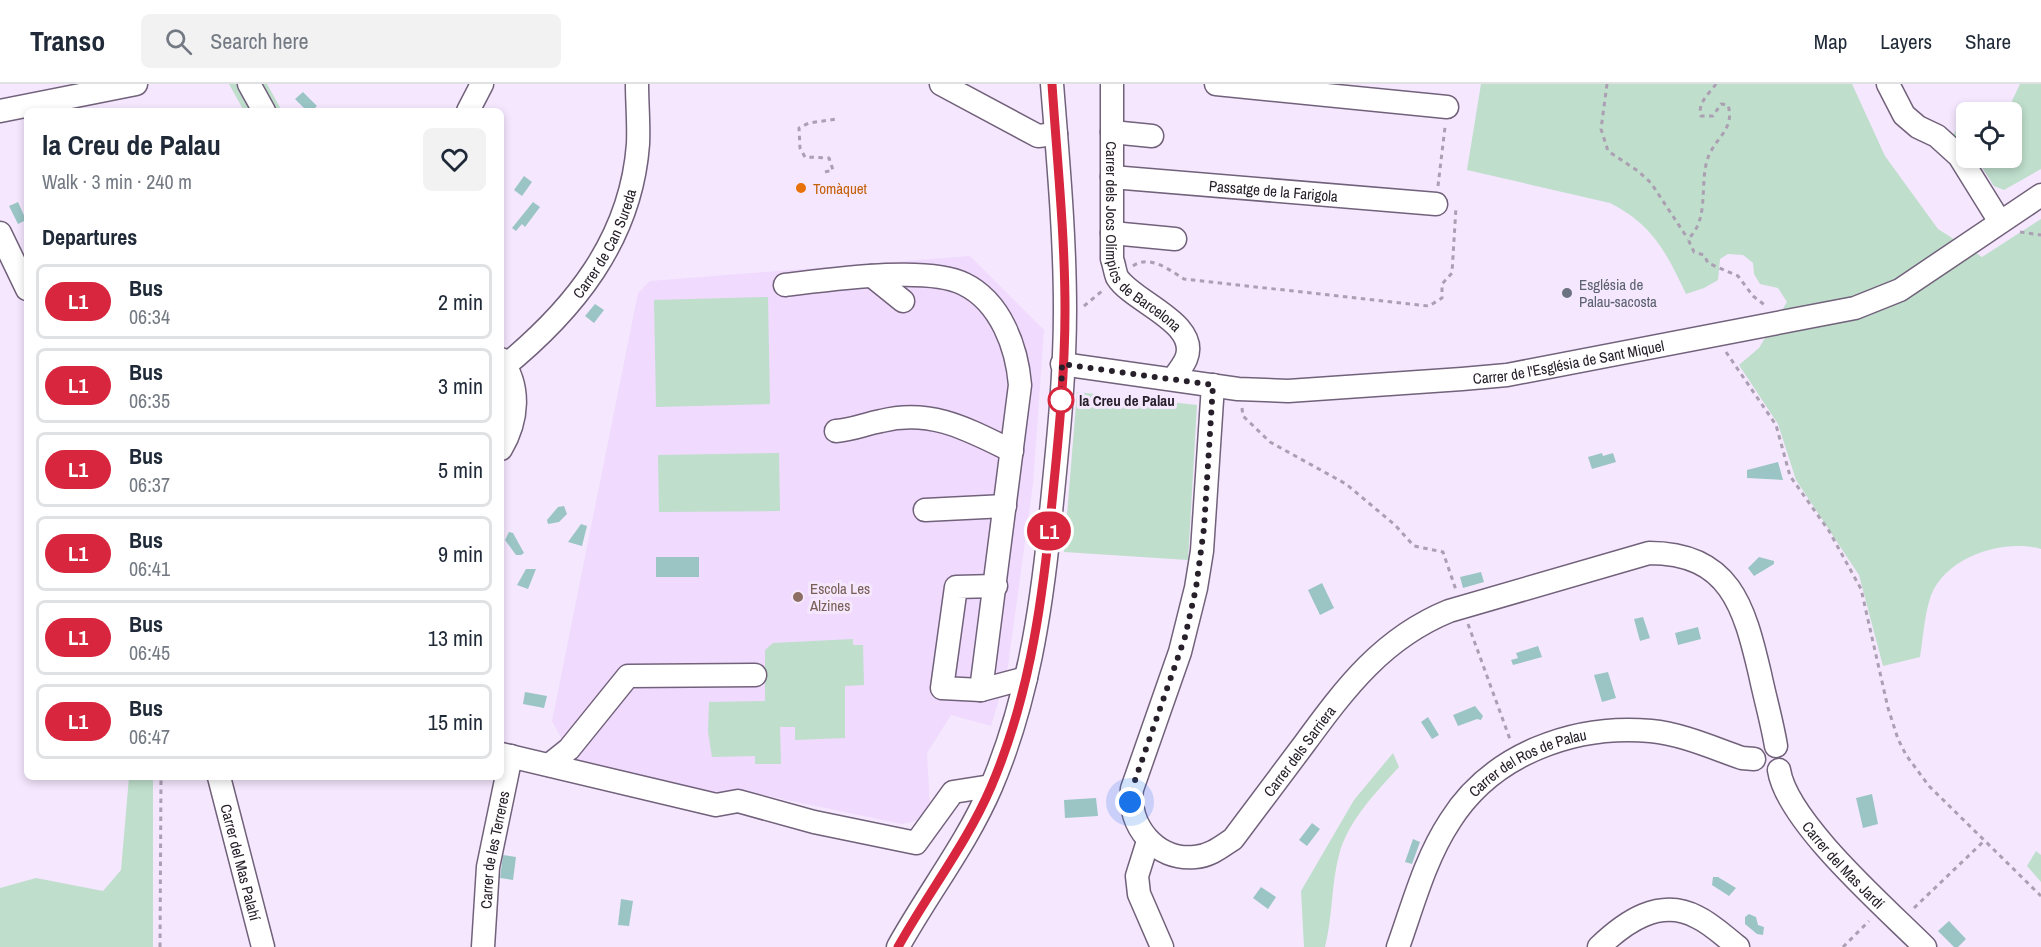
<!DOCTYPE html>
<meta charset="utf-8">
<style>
body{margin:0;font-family:"Archivo Narrow",sans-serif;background:#f2f2f3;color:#1f2937;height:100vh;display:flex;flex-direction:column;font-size:22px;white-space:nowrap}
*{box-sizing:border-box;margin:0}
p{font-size:20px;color:#747a83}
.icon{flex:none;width:33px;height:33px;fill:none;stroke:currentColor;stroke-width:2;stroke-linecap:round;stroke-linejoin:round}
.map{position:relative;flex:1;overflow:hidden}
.drawer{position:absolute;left:24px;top:24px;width:480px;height:672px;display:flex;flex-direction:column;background:#fff;border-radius:9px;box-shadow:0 3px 9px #0003}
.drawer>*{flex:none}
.badge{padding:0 12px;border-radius:20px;font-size:21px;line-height:39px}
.tools{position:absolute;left:1956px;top:18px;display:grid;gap:12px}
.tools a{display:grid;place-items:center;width:66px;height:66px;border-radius:9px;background:#fff;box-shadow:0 3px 9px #0003;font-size:30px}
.you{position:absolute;width:30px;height:30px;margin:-15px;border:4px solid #fff;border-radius:50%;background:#1a73e8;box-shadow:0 0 0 9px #1a73e833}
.map>.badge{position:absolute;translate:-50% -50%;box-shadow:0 0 0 3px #fff}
h2{padding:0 18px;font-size:22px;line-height:54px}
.round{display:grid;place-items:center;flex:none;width:63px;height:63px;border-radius:9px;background:#f2f2f3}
.head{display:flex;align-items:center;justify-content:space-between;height:102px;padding:0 18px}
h1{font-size:28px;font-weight:700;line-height:45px}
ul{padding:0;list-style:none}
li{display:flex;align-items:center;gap:18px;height:75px;margin:0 12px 9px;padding:0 6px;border:3px solid #e0e1e3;border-radius:9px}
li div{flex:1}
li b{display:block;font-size:22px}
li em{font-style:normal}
li .badge{min-width:66px;font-weight:700;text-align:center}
header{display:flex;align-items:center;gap:36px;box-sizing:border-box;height:84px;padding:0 30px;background:#fff;border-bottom:2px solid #e0e1e3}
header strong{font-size:28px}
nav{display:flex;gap:33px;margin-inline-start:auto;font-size:21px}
.search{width:420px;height:54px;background:#f2f2f3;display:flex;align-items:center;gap:15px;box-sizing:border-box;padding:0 21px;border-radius:9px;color:#747a83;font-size:22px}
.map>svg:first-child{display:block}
.built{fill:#f0dafd}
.green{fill:#bfdecc}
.water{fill:#9bc5c5}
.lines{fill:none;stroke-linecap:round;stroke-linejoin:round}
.minor-casing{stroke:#71617a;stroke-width:25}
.path{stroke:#ab9fb2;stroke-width:3;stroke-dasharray:4.5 4.5;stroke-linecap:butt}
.minor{stroke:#fff;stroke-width:22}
.line-casing{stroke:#fff;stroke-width:14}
.line{stroke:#d7263d;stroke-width:9}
.walk{stroke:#27202a;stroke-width:6;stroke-dasharray:0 10.8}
.food-dot{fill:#e8710a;stroke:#f5e7fe;stroke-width:2}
.worship-dot{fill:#6b7280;stroke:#f5e7fe;stroke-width:2}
.stop-dot{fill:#fff;stroke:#d7263d;stroke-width:3}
.education-dot{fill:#8d6e63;stroke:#f5e7fe;stroke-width:2}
.labels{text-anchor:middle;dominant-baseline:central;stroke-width:6;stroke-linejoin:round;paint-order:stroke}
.food-label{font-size:15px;fill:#c56008;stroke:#f5e7fe;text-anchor:start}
.street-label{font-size:15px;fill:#27202a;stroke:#f5e7fe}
.worship-label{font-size:15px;fill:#5b616d;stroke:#f5e7fe;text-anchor:start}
.stop-label{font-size:15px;font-weight:bold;fill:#27202a;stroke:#f5e7fe;text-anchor:start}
.education-label{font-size:15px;fill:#785e54;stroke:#f5e7fe;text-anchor:start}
</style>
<header>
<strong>Transo</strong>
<div class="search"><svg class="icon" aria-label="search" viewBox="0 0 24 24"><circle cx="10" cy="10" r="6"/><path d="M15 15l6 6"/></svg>Search here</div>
<nav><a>Map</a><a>Layers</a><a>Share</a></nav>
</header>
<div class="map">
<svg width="2041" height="863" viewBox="0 0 2041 863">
<rect width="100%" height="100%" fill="#f5e7fe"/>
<path class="built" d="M970 172 1044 246 1033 400 1007 589 991 642 951 631 927 669 930 724 923 735 902 740 758 710 713 711 578 685 552 637 638 209 650 197Z"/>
<path class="green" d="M229 0H267L282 27H244Z
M1481 0H1852L1885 72 1938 145 1982 173 2041 135V465C2002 454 1940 474 1929 518 1924 535 1923 555 1920 573L1883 582 1859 491 1796 396 1778 340 1739 281 1759 264 1787 218 1778 204 1760 200 1754 190 1753 179 1743 171 1728 170 1720 175 1718 196 1704 204 1686 210C1666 168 1653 141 1610 119L1467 86Z
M2020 0H2041V85L2004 106 1994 102 1976 74H2012V28H1967L1974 18 2011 19Z
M1966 30V61L1953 51Z
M768 213 770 320 656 323 654 216Z
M1077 308 1197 321 1188 476 1064 468Z
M779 369 780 427 659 428 658 371Z
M853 555V561H863L864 601 845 602V654L795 656V643H780L781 680H755V672L712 673 708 648 709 618 765 617V566L773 559Z
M1393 669 1399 683C1377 707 1347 738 1339 771 1331 801 1333 831 1325 863H1304L1301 807 1354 716Z
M129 693H153V863H0V804L36 794 103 807 121 786Z
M2036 767 2041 771V798L2027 782Z"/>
<path class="water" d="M303 8 317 22 312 27H307L295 15Z
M524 92 532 98 522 112 514 106Z
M18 118 26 136 18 140 9 122Z
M533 118 540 123 525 143 522 140 516 147 512 144Z
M595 220 604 226 594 239 585 232Z
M1602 369 1603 372 1613 369 1616 378 1592 385 1588 373Z
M1778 378 1783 396 1747 394V386Z
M564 422 567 430 559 438 548 440 547 436 558 423Z
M581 440 587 442 582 462 568 458Z
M509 448 513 449 524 469 521 471H516L505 456Z
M656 473H699V493H656Z
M1759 473 1774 477V480L1754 492 1748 484Z
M526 485H536L528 505 517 501Z
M1481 488 1484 498 1463 504 1460 493Z
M1322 499 1334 524 1320 531 1308 506Z
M1643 533 1650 554 1640 557 1634 535Z
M1698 543 1701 555 1678 561 1675 549Z
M1538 562 1542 573 1513 581 1511 576 1518 574 1516 569Z
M1608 588 1616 614 1602 618 1594 591Z
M525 608 547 612 544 624 523 620Z
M1475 622 1483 632 1481 636 1477 635 1458 642 1453 631Z
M1428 633 1439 651 1432 655 1421 638Z
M1872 710 1878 740 1863 744 1856 714Z
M1096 714 1098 732 1065 734 1064 716Z
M1312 739 1320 745 1307 762 1299 756Z
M1413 755 1420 758 1412 780 1405 778Z
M503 771 516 773 513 796 500 794Z
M1713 793H1718L1736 804 1729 812 1712 801Z
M1261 803 1276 813 1268 825 1253 814Z
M621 815 633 817 629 842 618 841Z
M1749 830 1756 833 1758 841 1764 843 1763 851 1757 850 1745 840V833Z
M1949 837 1966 855 1958 863H1954L1938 847Z"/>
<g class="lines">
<g class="minor-casing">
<g id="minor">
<path d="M249 0 264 27"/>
<path d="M941 0 1038 52 1056 50"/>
<path id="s1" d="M1112 0V175C1114 180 1115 188 1117 193 1132 218 1201 239 1186 275 1183 282 1177 289 1173 295"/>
<path d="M1216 0 1447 23"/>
<path d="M1888 0 1904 31 1918 43 1937 52 1959 72 2000 138"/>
<path d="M0 27 136 0"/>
<path d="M468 27 482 0"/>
<path d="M1112 48 1152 52"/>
<path id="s2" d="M1112 93 1436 120"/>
<path d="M0 149 27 205"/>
<path d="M1112 149 1175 155"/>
<path d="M872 192 903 217"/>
<path d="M785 201C827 196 928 181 964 200 1001 218 1017 264 1020 301L981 606"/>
<path d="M501 275C521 303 518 336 501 365"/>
<path id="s3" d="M1062 280 1238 305 1288 307 1462 295 1507 291 1855 224 1900 206 2041 111"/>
<path id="s4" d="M501 285C573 227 631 156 638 60 639 40 637 20 637 0"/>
<path id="s5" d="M1213 301 1202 467 1196 504 1180 568 1132 705C1127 741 1156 777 1195 773 1210 772 1221 763 1233 755 1257 723 1281 691 1305 659 1346 603 1383 554 1449 527L1649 469C1730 469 1744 522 1760 590 1765 614 1772 638 1776 662"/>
<path d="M836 347C852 346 865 340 881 337 931 324 969 346 1012 367"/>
<path d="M925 426 1005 422"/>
<path d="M996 502 956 503 942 604 981 606 1026 594"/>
<path d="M501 670 716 721 738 717 814 738 916 759 953 708 991 702"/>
<path d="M549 681 569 665 628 592 755 591"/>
<path id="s6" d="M1779 686C1787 738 1886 824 1925 863"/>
<path id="s7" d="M219 693 263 863"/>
<path d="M1148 757 1137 792 1139 810 1162 863"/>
<path id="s8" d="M483 863 488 783 511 672"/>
<path d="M898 863C928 809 967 759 991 703 1027 619 1041 528 1050 438 1057 368 1065 297 1065 226 1065 151 1058 75 1052 0"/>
<path id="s9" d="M1398 863C1413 821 1425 775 1450 737 1492 670 1574 640 1651 647 1682 650 1713 664 1742 674L1754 675"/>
<path d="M1599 863C1625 838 1660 813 1697 833 1712 840 1725 853 1738 863"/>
</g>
</g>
<path class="path" d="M1607 0 1601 45 1608 67 1638 87 1651 99 1688 155
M1716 0C1709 10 1697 19 1701 32H1713L1721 20 1728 21C1735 44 1717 53 1709 71 1698 97 1711 134 1688 155L1694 168 1704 171 1708 179 1738 192 1753 212 1766 222
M825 88 833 86 829 74 805 73 800 64 799 44 809 39 837 35
M1438 102 1445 43
M2020 148 2041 151
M1133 182C1150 170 1169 186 1184 195L1429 222 1442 214V200L1452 189 1456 123
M1084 222 1102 207
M1726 268 1776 341 1790 392 1829 447 1861 505 1888 624 1898 655 1906 671 1929 702 2041 812
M1242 324 1243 332 1270 358 1346 400 1395 441 1414 462 1443 468 1456 506
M1468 540 1511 658
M1914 824 1984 757
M160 863 161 693
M1843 863 1869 837"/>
<use href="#minor" class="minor"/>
</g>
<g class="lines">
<g class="line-casing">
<path id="line" d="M898 863C928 809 967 759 991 703 1027 619 1041 528 1050 438 1057 368 1065 297 1065 226 1065 151 1057 75 1052 0"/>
</g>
<use href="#line" class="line"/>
<path class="walk" d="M1061 316 1062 280 1213 301 1204 444 1196 504 1185 553 1132 705 1130 718"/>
</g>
<circle class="food-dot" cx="801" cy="104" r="6"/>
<circle class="worship-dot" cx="1567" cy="209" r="6"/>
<circle class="stop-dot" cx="1061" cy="316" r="12"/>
<circle class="education-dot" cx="798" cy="513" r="6"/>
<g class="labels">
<g class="food-label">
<text x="813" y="104">Tomàquet</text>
</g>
<g class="street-label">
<text stroke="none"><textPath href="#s2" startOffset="162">Passatge de la Farigola</textPath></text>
<text stroke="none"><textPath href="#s1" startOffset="166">Carrer dels Jocs Olímpics de Barcelona</textPath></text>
<text stroke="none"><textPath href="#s4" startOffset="165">Carrer de Can Sureda</textPath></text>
<text stroke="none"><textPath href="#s3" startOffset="510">Carrer de l'Església de Sant Miquel</textPath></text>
<text stroke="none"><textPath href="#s5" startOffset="674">Carrer dels Sarriera</textPath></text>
<text stroke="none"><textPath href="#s9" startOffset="237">Carrer del Ros de Palau</textPath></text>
<text stroke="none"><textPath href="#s8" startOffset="98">Carrer de les Terreres</textPath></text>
<text stroke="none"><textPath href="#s7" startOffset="88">Carrer del Mas Palahí</textPath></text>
<text stroke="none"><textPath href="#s6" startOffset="116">Carrer del Mas Jardí</textPath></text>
</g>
<g class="worship-label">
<text x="1579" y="200">Església de<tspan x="1579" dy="17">Palau-sacosta</tspan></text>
</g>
<g class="stop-label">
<text x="1079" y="316">la Creu de Palau</text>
</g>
<g class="education-label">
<text x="810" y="504">Escola Les<tspan x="810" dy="17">Alzines</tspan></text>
</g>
</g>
</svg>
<div class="tools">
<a><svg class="icon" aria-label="locate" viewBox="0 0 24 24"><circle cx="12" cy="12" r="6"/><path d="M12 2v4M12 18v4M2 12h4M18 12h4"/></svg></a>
</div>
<div class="you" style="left:1130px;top:718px"></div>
<b class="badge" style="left:1049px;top:447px;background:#d7263d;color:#fff">L1</b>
<section class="drawer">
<div class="head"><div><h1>la Creu de Palau</h1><p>Walk · 3 min · 240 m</p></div><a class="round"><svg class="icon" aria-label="heart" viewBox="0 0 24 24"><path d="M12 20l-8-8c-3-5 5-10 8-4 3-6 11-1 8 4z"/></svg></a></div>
<h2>Departures</h2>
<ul>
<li><span class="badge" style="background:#d7263d;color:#fff">L1</span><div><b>Bus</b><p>06:34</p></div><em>2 min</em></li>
<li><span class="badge" style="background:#d7263d;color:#fff">L1</span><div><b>Bus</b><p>06:35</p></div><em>3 min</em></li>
<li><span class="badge" style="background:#d7263d;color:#fff">L1</span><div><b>Bus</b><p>06:37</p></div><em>5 min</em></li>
<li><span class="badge" style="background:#d7263d;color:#fff">L1</span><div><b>Bus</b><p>06:41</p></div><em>9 min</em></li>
<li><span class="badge" style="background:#d7263d;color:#fff">L1</span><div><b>Bus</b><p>06:45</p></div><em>13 min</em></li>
<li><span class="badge" style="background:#d7263d;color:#fff">L1</span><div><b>Bus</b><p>06:47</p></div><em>15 min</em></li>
</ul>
</section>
</div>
